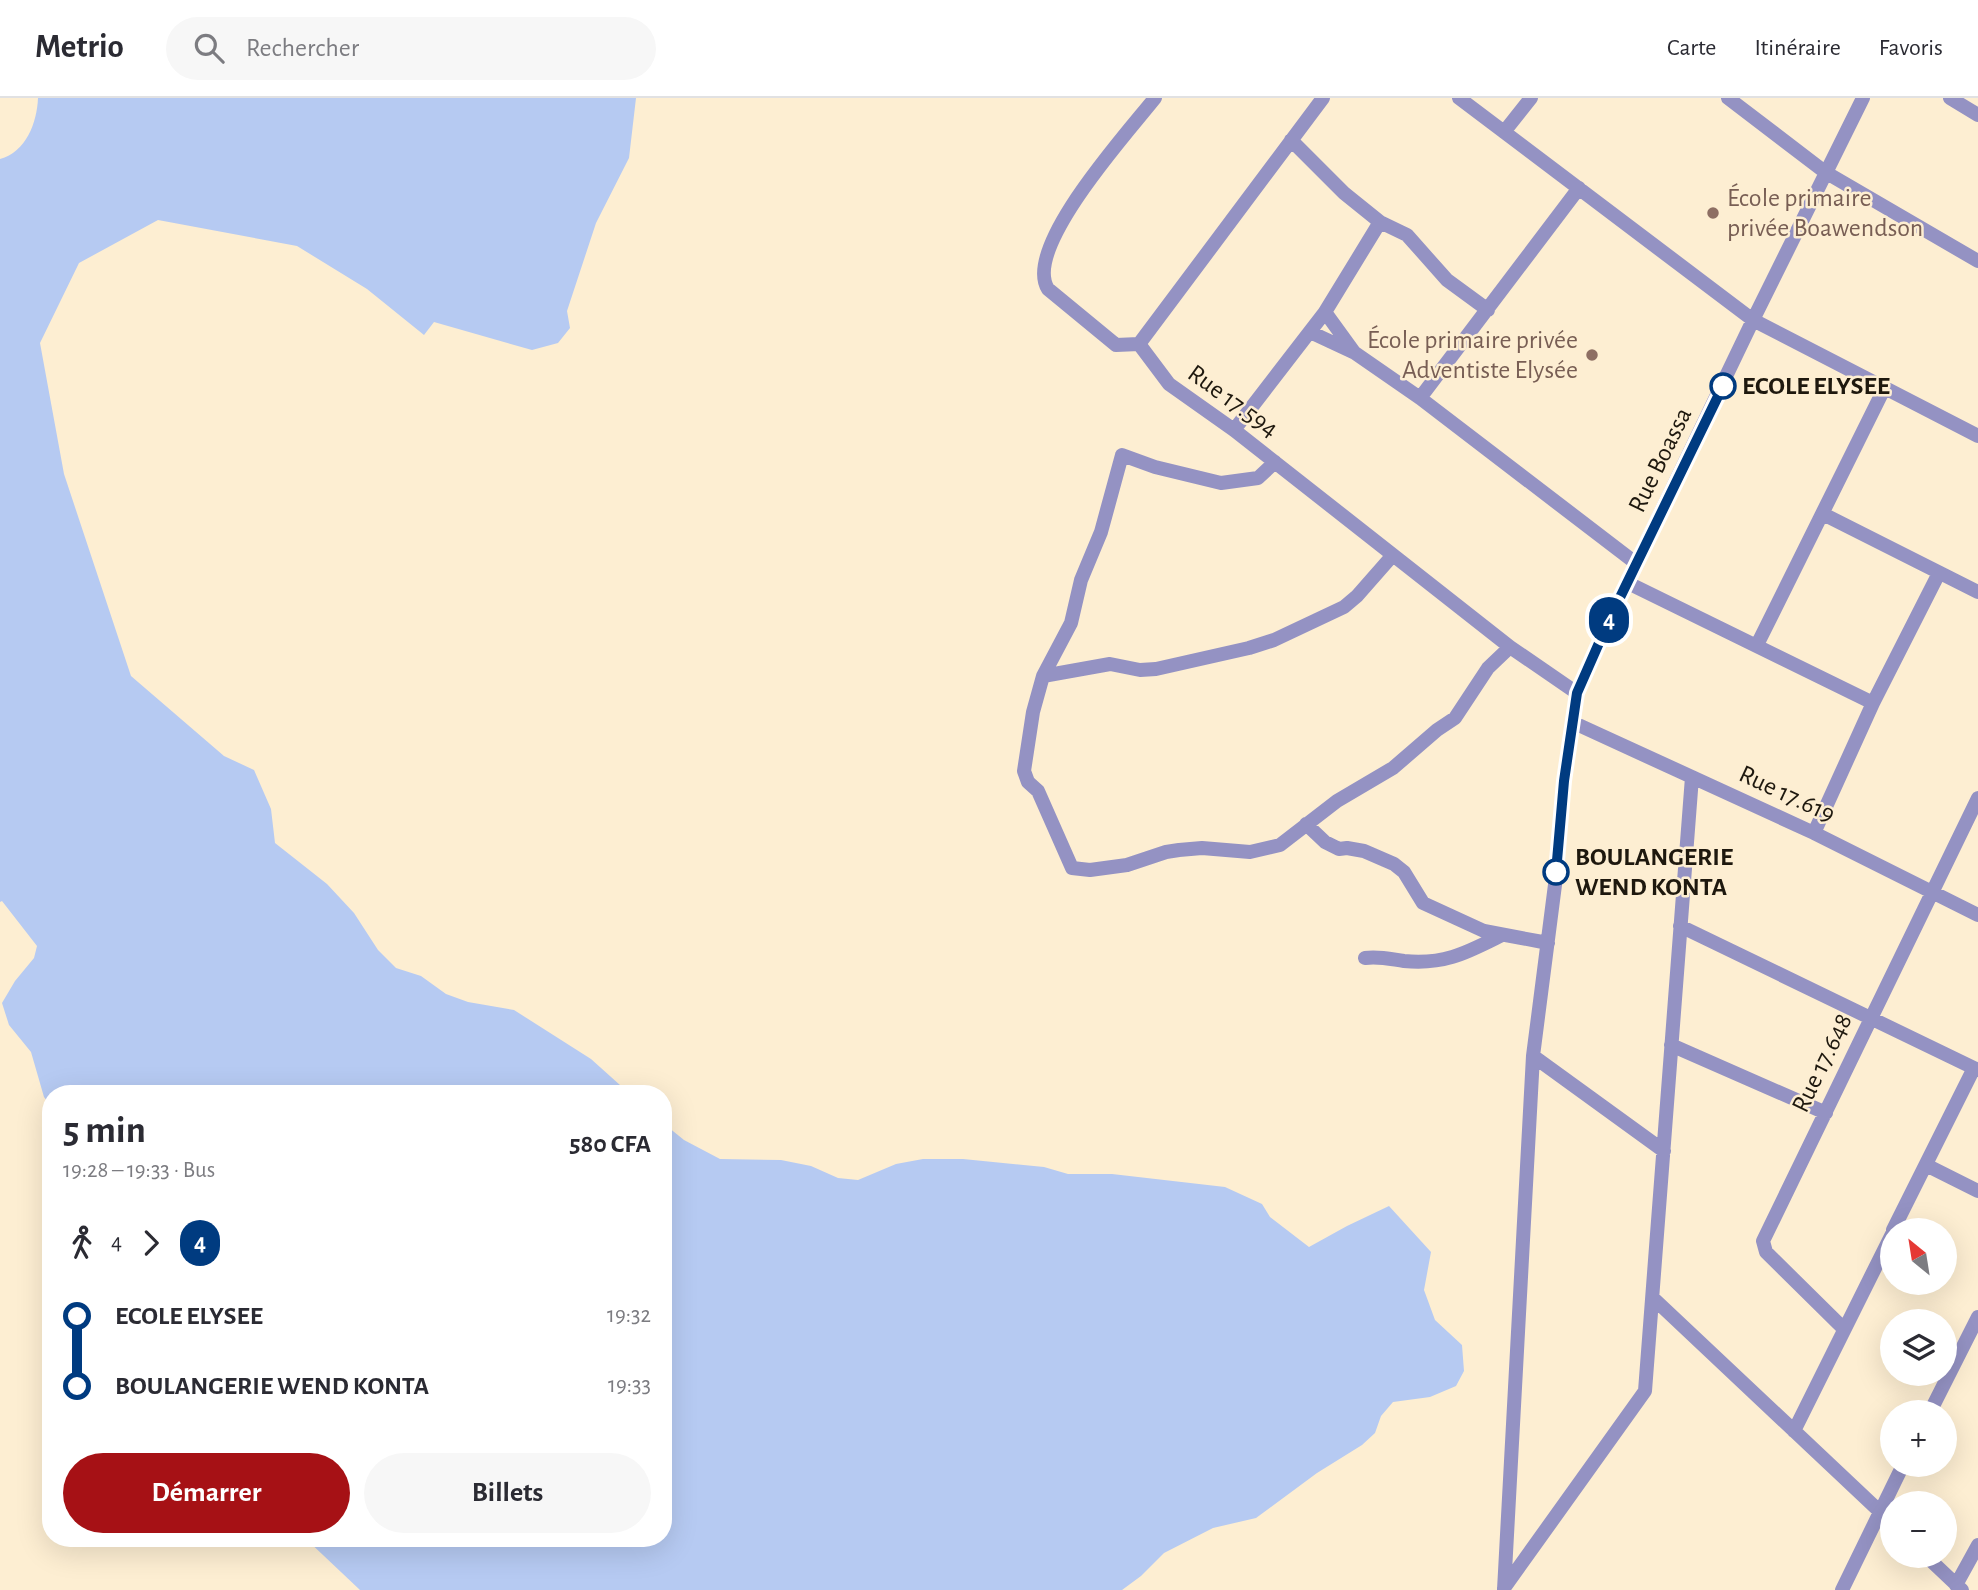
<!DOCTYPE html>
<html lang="fr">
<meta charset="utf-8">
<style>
body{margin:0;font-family:"Alegreya Sans",sans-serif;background:#f7f7f7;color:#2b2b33;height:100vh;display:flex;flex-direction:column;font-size:26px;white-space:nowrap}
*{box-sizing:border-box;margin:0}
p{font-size:23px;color:#7c7c81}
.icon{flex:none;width:38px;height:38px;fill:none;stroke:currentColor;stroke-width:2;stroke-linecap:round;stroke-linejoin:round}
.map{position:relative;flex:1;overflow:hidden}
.side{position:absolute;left:42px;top:987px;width:630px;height:462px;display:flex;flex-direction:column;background:#fff;border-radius:28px;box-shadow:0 7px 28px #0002}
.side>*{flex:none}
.badge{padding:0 14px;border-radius:23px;font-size:24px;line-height:46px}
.needle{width:46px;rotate:330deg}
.buttons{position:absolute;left:1880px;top:1120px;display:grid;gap:14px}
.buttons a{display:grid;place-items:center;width:77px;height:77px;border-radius:50%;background:#fff;box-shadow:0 7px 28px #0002;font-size:35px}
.map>.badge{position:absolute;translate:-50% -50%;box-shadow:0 0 0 4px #fff}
.legs{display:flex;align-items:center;gap:10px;height:77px;padding:0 21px;font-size:23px}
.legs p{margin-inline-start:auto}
.summary{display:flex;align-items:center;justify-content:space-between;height:119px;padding:0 21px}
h1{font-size:38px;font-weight:700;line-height:52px}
.button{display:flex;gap:14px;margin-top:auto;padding:14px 21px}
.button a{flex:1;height:80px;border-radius:42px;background:#a61115;color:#fff;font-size:28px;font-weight:700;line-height:80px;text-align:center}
.button a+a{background:#f7f7f7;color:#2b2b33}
ul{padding:0 21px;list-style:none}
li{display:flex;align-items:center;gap:24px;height:70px;font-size:26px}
li i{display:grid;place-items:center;width:10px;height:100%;margin:0 9px;background:currentColor}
li i::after{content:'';width:18px;height:18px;margin:-9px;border:5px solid;border-radius:50%;background:#fff}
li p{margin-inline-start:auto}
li:first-child i{background:linear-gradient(#0000 50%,currentColor 0)}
li:last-child i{background:linear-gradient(currentColor 50%,#0000 0)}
header{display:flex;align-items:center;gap:42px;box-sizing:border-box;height:98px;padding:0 35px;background:#fff;border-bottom:2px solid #e1e1e2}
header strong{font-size:33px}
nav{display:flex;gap:38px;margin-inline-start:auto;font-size:24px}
.search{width:490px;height:63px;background:#f7f7f7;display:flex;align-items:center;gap:18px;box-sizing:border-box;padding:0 24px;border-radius:38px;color:#7c7c81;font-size:26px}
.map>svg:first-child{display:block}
.water{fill:#b6caf2}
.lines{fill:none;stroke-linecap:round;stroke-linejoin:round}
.minor{stroke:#9492c3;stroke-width:14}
.line-1-casing{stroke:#fff;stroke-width:16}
.line-1{stroke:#003b80;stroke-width:10}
.education-dot{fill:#8d6e63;stroke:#fdeed2;stroke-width:2.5}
.stop-1-dot{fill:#fff;stroke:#003b80;stroke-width:3.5}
.labels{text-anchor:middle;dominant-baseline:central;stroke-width:5;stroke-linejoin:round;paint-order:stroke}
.education-label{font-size:26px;fill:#785e54;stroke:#fdeed2;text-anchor:start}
.stop-label{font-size:26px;font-weight:bold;fill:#1e180e;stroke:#fdeed2;text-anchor:start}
.street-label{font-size:26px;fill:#1e180e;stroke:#fdeed2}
</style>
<header>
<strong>Metrio</strong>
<div class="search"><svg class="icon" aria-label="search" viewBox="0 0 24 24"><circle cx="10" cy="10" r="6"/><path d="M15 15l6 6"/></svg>Rechercher</div>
<nav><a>Carte</a><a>Itinéraire</a><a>Favoris</a></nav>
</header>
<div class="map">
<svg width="1978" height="1492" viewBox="0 0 1978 1492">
<rect width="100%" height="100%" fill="#fdeed2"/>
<path class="water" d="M38 0H636L629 60 596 125 567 213 570 230 558 245 532 252 434 224 424 237 367 191 297 148 158 122 79 165 40 245 64 376 131 578 224 658 254 672 271 711 275 745 327 786 354 815 378 852 396 870 421 878 446 896 468 904 514 912 591 961 630 996H51V1008L44 999 31 954 9 927 2 905 15 883 34 860 37 848 2 803 0 804V61C26 54 37 25 38 0Z
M663 1025 684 1042 720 1061 781 1062 811 1068 838 1080 858 1082 896 1066 923 1061H963L1044 1069 1068 1076H1112L1225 1089 1262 1106 1270 1119 1309 1149 1347 1128 1389 1108 1431 1154 1424 1192 1435 1222 1462 1247 1464 1273 1456 1288 1430 1299 1393 1304 1381 1318 1375 1335 1362 1347 1317 1375 1256 1420 1213 1430 1164 1455 1141 1478 1122 1492H360L305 1440H663Z"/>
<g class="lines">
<path class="minor" d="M1155 0C1129 33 1022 150 1048 191L1116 247 1139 246 1169 286 1234 332 1510 549 1577 595
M1459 0 1753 222 1978 338
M1728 0 1825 74 1978 163
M1950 0 1978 17
M1504 34 1531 0
M1291 42 1344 95 1380 124 1407 137 1447 182 1488 212
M1325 214 1354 254
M1310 234 1355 255 1420 300 1637 466
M1139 246 1323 0
M1420 300 1579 90
M1234 332 1325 214 1380 124
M1275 364 1258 380 1221 385 1155 369 1122 357 1101 434 1081 482 1071 525 1043 578 1033 614 1024 673 1028 684 1038 693 1072 770 1090 772 1127 767 1166 754 1179 752 1202 750 1250 754 1280 747 1337 703 1393 670 1437 632 1455 620 1488 570 1510 549
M1823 416 1978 494
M1628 485 1873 605
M1757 547 1884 291
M1043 578 1110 566 1140 572 1156 571 1249 550 1274 542 1344 509 1357 498 1393 457
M1572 624 1814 735 1978 817
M1306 726 1325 744 1339 751 1347 750 1364 753 1394 766 1404 774 1423 805 1484 833 1548 845
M1814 735 1873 605 1939 475
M1680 828 1978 972
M1365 860C1379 858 1390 861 1404 863 1444 867 1466 855 1500 838
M1671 947 1826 1015
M1533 958 1664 1053
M1926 1067 1978 1093
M1893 1132 1974 970
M1653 1200 1892 1425
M1844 1231 1766 1154 1763 1143 1978 700
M1930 1314 1978 1219
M1794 1333 1892 1136
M1926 1458 1962 1492
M1956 1487 1978 1447
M1504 1490 1645 1293 1692 679
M1504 1492 1533 958 1556 779 1564 683 1577 595 1610 520 1753 222 1863 0
M1842 1492 1903 1367"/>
</g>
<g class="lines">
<g class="line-1-casing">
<path id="line-1" d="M1556 774 1564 683 1577 595 1610 520 1723 288"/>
</g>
<use href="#line-1" class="line-1"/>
</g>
<g class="education-dot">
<circle cx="1713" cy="115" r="7"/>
<circle cx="1592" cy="257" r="7"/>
</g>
<g class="stop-1-dot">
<circle cx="1723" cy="288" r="12"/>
<circle cx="1556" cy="774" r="12"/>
</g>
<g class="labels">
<g class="education-label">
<text x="1727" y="100">École primaire<tspan x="1727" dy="30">privée Boawendson</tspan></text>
<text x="1578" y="242" text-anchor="end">École primaire privée<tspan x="1578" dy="30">Adventiste Elysée</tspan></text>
</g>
<g class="stop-label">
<text x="1742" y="288">ECOLE ELYSEE</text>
<text x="1575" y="759">BOULANGERIE<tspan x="1575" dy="30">WEND KONTA</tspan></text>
</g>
<g class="street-label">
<text transform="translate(1233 303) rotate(36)">Rue 17.594</text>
<text transform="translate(1660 362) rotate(-64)">Rue Boassa</text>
<text transform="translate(1787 696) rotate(25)">Rue 17.619</text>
<text transform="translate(1822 965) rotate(-64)">Rue 17.648</text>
</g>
</g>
</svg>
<div class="buttons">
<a><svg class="needle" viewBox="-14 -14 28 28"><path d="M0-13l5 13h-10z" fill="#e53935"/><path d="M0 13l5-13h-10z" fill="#7c7c81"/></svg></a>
<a><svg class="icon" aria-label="layers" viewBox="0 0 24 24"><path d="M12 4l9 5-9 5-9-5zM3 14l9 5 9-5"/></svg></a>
<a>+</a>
<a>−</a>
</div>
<b class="badge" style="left:1609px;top:522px;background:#003b80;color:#fff">4</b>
<section class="side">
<div class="summary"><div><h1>5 min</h1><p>19:28 – 19:33 · Bus</p></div><b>580 CFA</b></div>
<div class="legs"><svg class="icon" aria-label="walk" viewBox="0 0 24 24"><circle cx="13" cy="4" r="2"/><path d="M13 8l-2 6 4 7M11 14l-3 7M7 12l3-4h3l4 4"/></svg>4<svg class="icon" aria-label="forward" viewBox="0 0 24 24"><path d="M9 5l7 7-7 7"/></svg><b class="badge" style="background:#003b80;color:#fff">4</b></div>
<ul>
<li><i style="color:#003b80"></i><b>ECOLE ELYSEE</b><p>19:32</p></li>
<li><i style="color:#003b80"></i><b>BOULANGERIE WEND KONTA</b><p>19:33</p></li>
</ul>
<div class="button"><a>Démarrer</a><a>Billets</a></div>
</section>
</div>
